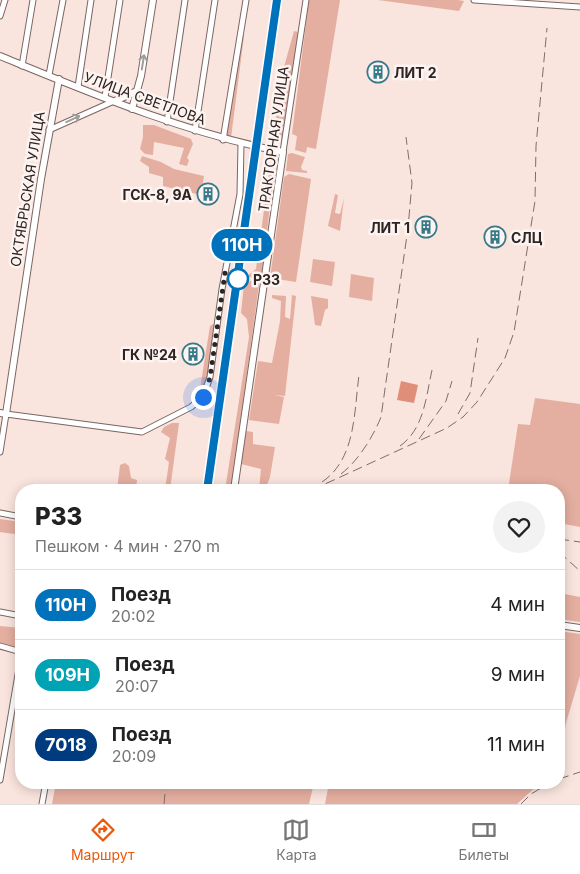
<!DOCTYPE html>
<html lang="ru">
<meta charset="utf-8">
<style>
body{margin:0;font-family:Inter,sans-serif;background:#f2f2f2;color:#222;height:100vh;display:flex;flex-direction:column;font-size:19px;white-space:nowrap}
*{box-sizing:border-box;margin:0}
p{font-size:16px;color:#767676}
.icon{flex:none;width:28px;height:28px;fill:none;stroke:currentColor;stroke-width:2;stroke-linecap:round;stroke-linejoin:round}
.map{position:relative;flex:1;overflow:hidden}
.sheet{position:absolute;left:15px;top:484px;width:550px;height:305px;display:flex;flex-direction:column;background:#fff;border-radius:20px;box-shadow:0 2px 12px #0003}
.sheet>*{flex:none}
.badge{padding:0 10px;border-radius:16px;font-size:18px;line-height:32px}
.you{position:absolute;width:25px;height:25px;margin:-12px;border:4px solid #fff;border-radius:50%;background:#1a73e8;box-shadow:0 0 0 8px #1a73e833}
.map>.badge{position:absolute;translate:-50% -50%;box-shadow:0 0 0 2px #fff}
.round{display:grid;place-items:center;flex:none;width:52px;height:52px;border-radius:26px;background:#f2f2f2}
.summary{display:flex;align-items:center;justify-content:space-between;height:85px;padding:0 20px}
h1{font-size:24px;font-weight:800;line-height:38px}
ul{padding:0;list-style:none}
li{display:flex;align-items:center;gap:15px;height:70px;padding:0 20px;border-top:1px solid #e0e0e0}
li div{flex:1}
li b{display:block;font-size:19px}
li em{font-style:normal}
li .badge{min-width:55px;font-weight:700;text-align:center}
.menu{display:flex;justify-content:space-around;align-items:center;height:70px;border-top:1px solid #e0e0e0;background:#fff;font-size:14px;color:#767676}
.menu a{display:grid;justify-items:center;gap:2px}
.menu .active{color:#ea580c}
.map>svg:first-child{display:block}
.green{fill:#e4afa1}
.water{fill:#df8e79}
.lines{fill:none;stroke-linecap:round;stroke-linejoin:round}
.minor-casing{stroke:#796661;stroke-width:7}
.major-casing{stroke:#796661;stroke-width:8}
.minor{stroke:#fff;stroke-width:5}
.major{stroke:#fff;stroke-width:6}
.rail{stroke:#7c6e6b;stroke-width:1;stroke-dasharray:10 5;stroke-linecap:butt}
.oneway{stroke:#a19d9c}
.line-casing{stroke:#fff;stroke-width:11}
.line{stroke:#0072bc;stroke-width:8}
.walk{stroke:#2e2523;stroke-width:5;stroke-dasharray:0 9}
.stop-dot{fill:#fff;stroke:#0072bc;stroke-width:2.5}
.labels{text-anchor:middle;dominant-baseline:central;stroke-width:5;stroke-linejoin:round;paint-order:stroke}
.poi-label{font-size:14px;font-weight:bold;fill:#2e2523;stroke:#fdf4f2;text-anchor:end}
.street-label{font-size:14px;fill:#2e2523;stroke:#fdf4f2}
.stop-label{font-size:14px;font-weight:bold;fill:#2e2523;stroke:#fdf4f2;text-anchor:start}
</style>
<div class="map">
<svg width="580" height="804" viewBox="0 0 580 804">
<rect width="100%" height="100%" fill="#fae4de"/>
<path class="green" d="M309 0H340L316 149 307 147 306 153 295 150 297 136 292 134Z
M378 0H458L464 1 459 11Z
M294 31 298 32 282 139 280 143H273L282 74Z
M241 35 244 36 231 138 226 137Z
M143 125H154L191 139 193 144 187 158 189 160 187 166 179 164 184 148 154 142 153 155 145 154 140 149 143 137Z
M292 153 305 157 301 167 302 170 307 171V173L286 171 288 154Z
M142 156 161 162 174 169 204 176 201 195 163 186V177L149 173V167L140 161Z
M269 173 274 175 261 279 258 280 247 276 256 269Z
M289 174 311 179 296 282 270 278 284 177Z
M335 194 338 195 335 213 340 214 344 198 340 231 328 226Z
M313 259 335 262 332 286 310 282Z
M351 274 374 278 372 301 349 297Z
M252 280 258 281 259 285 231 490H225L249 337 247 319 241 313 244 285Z
M272 295 286 296 285 317 290 319 292 295 296 296 285 396 274 395 284 397 279 424 249 420 258 361 272 363 280 321 281 301 272 298Z
M311 296 328 299V308L325 310 321 326 315 325Z
M213 324H215C213 338 210 389 199 395L210 326Z
M535 398 580 404V527L559 523V490H508L518 424 530 425Z
M172 423H179L170 490H165L169 462 165 459 170 438 161 432 164 427Z
M246 431 253 432V444L275 447 270 477 265 490H259L261 469 241 464Z
M125 463 129 466 131 478 137 480 136 490H117L120 465Z
M0 519 21 522V535L0 532Z
M559 593 580 597V622L559 619Z
M0 626 21 628V649L0 643Z
M559 631 580 634V676L566 723 562 748 565 771 559 774Z
M381 782H540V783L517 804H325L329 783H370L380 787Z
M56 783H314L309 804H52Z"/>
<path class="water" d="M401 381 418 385 414 403 397 400Z"/>
<g class="lines">
<g class="minor-casing">
<path id="minor" d="M474 0 580 7
M0 16 5 0
M22 66 33 0
M49 75 63 0
M78 87 91 0
M105 97 120 0
M167 122 185 0
M49 130 114 101
M195 131 215 0
M223 140 246 0
M283 152 306 0
M0 452 6 414 142 432 191 407 203 397 210 377 222 289 240 194 241 144
M0 513 21 517
M0 612 21 616
M0 646 21 652
M0 780 21 657
M42 804 46 782"/>
</g>
<g class="major-casing">
<path id="major" d="M0 56C93 94 185 133 283 152L234 490
M115 101 137 91
M132 109 141 76 153 0
M0 413 6 414 41 179 59 79
M559 625 580 628"/>
</g>
<use href="#minor" class="minor"/>
<use href="#major" class="major"/>
<path class="rail" d="M458 414 470 393 478 338
M419 439 446 401 452 381
M400 446C424 429 426 397 432 370
M341 474C358 461 373 437 381 417L408 228 412 183 406 137
M322 482C356 459 354 412 359 375
M207 490 277 0
M312 490 447 428 463 417 477 402 505 358 514 332 535 201 536 146 547 28
M559 539 580 542
M559 552 580 571
M559 779 580 772
M164 804 166 782
M521 804 531 794 551 782"/>
</g>
<defs><path id="oneway-shaft" d="M-6 0H5M1.5-3L5.5 0L1.5 3" fill="none" stroke-width="1.6" stroke-linecap="round" stroke-linejoin="round" transform="scale(1.25)"/></defs>
<g class="oneway">
<use href="#oneway-shaft" transform="translate(143 62) rotate(-81)"/>
<use href="#oneway-shaft" transform="translate(73 119) rotate(-25)"/>
</g>
<g class="lines">
<g class="line-casing">
<path id="line" d="M207 490 277 0"/>
</g>
<use href="#line" class="line"/>
<path class="walk" d="M203 397 210 378 225 273 238 279"/>
</g>
<defs>
<g id="building-ring" transform="scale(1.125)"><circle r="9.5" fill="#fdf4f2" stroke="#367a89" stroke-width="1.5"/><path d="M-4-6H4V6H1V3H-1V6H-4ZM-2.5-4.3h1.7v1.8h-1.7ZM.8-4.3h1.7v1.8H.8ZM-2.5-1h1.7V.8h-1.7ZM.8-1h1.7V.8H.8Z" fill="#367a89"/></g>
</defs>
<g fill-rule="evenodd">
<use href="#building-ring" x="378" y="72"/>
<use href="#building-ring" x="208" y="194"/>
<use href="#building-ring" x="426" y="227"/>
<use href="#building-ring" x="495" y="237"/>
<use href="#building-ring" x="193" y="354"/>
</g>
<circle class="stop-dot" cx="238" cy="279" r="10"/>
<g class="labels">
<g class="poi-label">
<text x="394" y="72" text-anchor="start">ЛИТ 2</text>
<text x="192" y="194">ГСК-8, 9А</text>
<text x="410" y="227">ЛИТ 1</text>
<text x="511" y="237" text-anchor="start">СЛЦ</text>
<text x="177" y="354">ГК №24</text>
</g>
<g class="street-label">
<text transform="translate(145 98) rotate(20)">УЛИЦА СВЕТЛОВА</text>
<text transform="translate(273 139) rotate(-82)">ТРАКТОРНАЯ УЛИЦА</text>
<text transform="translate(27 189) rotate(-81)">ОКТЯБРЬСКАЯ УЛИЦА</text>
</g>
<g class="stop-label">
<text x="253" y="279">РЗЗ</text>
</g>
</g>
</svg>
<div class="you" style="left:203px;top:397px"></div>
<b class="badge" style="left:242px;top:245px;background:#0072bc;color:#fff">110Н</b>
<section class="sheet">
<div class="summary"><div><h1>РЗЗ</h1><p>Пешком · 4 мин · 270 m</p></div><a class="round"><svg class="icon" aria-label="heart" viewBox="0 0 24 24"><path d="M12 20l-8-8c-3-5 5-10 8-4 3-6 11-1 8 4z"/></svg></a></div>
<ul>
<li><span class="badge" style="background:#0072bc;color:#fff">110Н</span><div><b>Поезд</b><p>20:02</p></div><em>4 мин</em></li>
<li><span class="badge" style="background:#00a3b4;color:#fff">109Н</span><div><b>Поезд</b><p>20:07</p></div><em>9 мин</em></li>
<li><span class="badge" style="background:#003b80;color:#fff">7018</span><div><b>Поезд</b><p>20:09</p></div><em>11 мин</em></li>
</ul>
</section>
</div>
<nav class="menu">
<a class="active"><svg class="icon" aria-label="directions" viewBox="0 0 24 24"><path d="M12 3l9 9-9 9-9-9zM9 14v-3h6M13 9l2 2-2 2"/></svg>Маршрут</a>
<a><svg class="icon" aria-label="map" viewBox="0 0 24 24"><path d="M3 6l6-2 6 2 6-2v14l-6 2-6-2-6 2zM9 4v14M15 6v14"/></svg>Карта</a>
<a><svg class="icon" aria-label="tickets" viewBox="0 0 24 24"><path d="M3 7h18v10H3zM15 7v10"/></svg>Билеты</a>
</nav>
